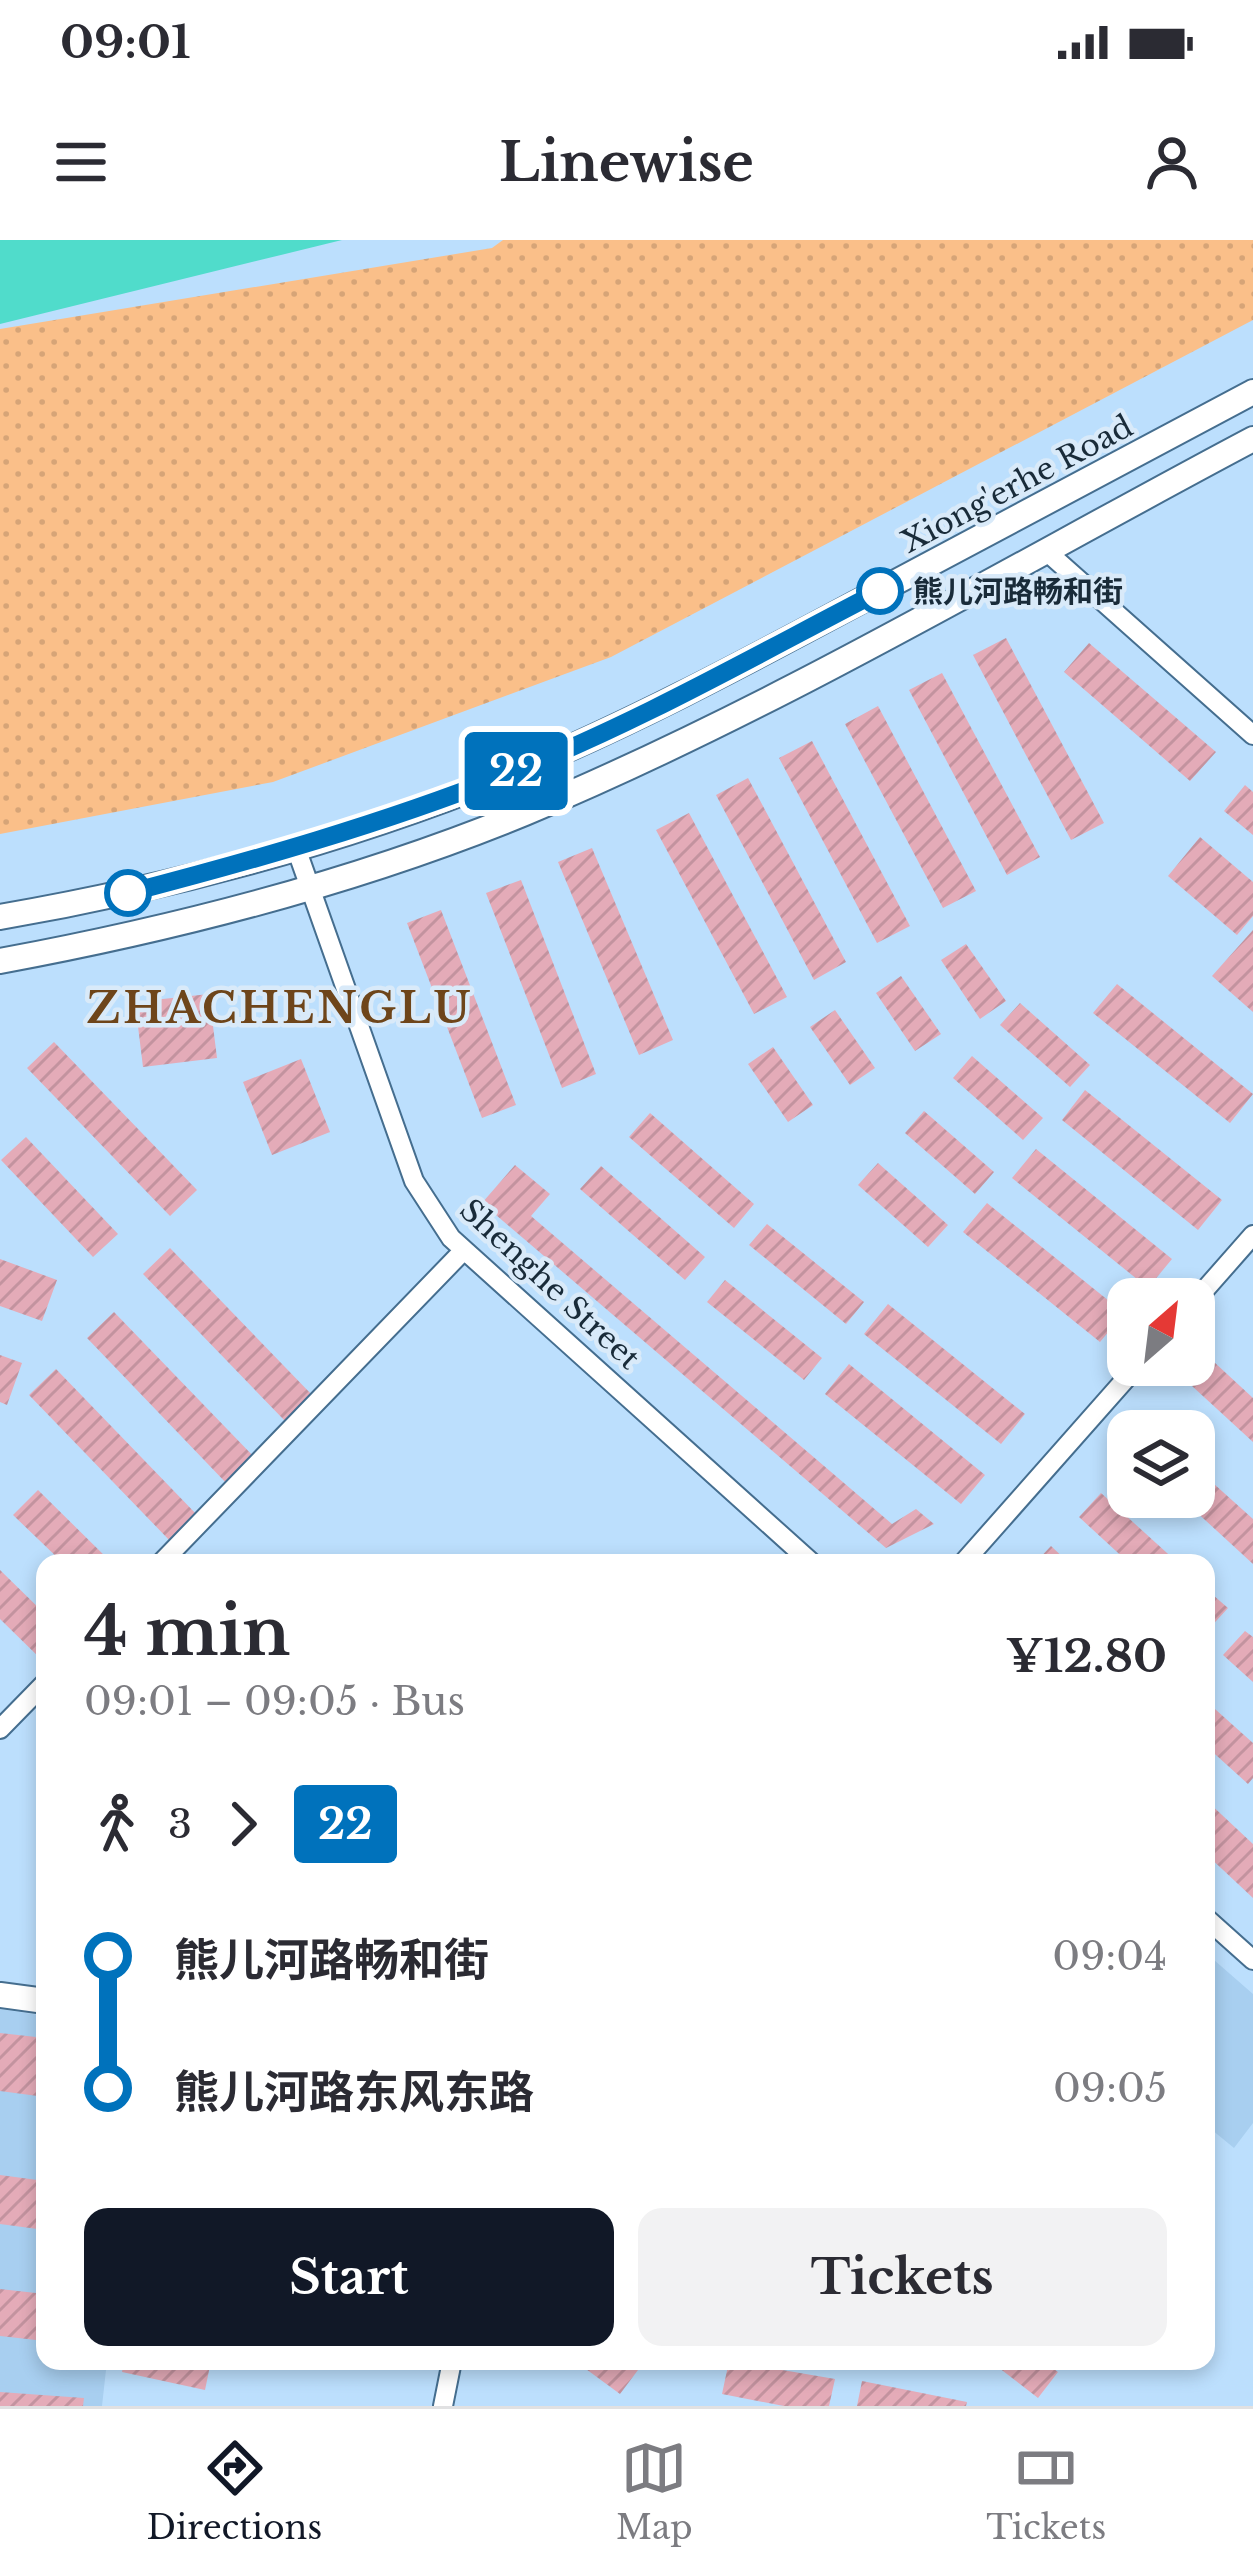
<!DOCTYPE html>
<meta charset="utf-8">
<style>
body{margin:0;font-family:"Libre Baskerville","Noto Sans SC",serif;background:#f2f2f3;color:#2b2b33;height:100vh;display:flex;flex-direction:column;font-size:45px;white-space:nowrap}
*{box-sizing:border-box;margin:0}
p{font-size:39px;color:#7c7c81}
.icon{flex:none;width:66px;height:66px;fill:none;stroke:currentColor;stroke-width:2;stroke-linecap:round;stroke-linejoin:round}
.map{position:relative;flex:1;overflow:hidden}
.drawer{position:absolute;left:36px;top:1314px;width:1179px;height:816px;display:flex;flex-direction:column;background:#fff;border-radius:24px;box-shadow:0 6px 18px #0003}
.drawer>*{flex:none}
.badge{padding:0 24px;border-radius:9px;font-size:42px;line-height:78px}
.needle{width:78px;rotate:28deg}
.tools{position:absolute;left:1107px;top:1038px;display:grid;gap:24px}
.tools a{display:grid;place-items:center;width:108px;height:108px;border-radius:24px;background:#fff;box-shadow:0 6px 18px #0003;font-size:60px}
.map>.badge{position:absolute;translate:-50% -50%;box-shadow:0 0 0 6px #fff}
.legs{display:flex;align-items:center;gap:18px;height:132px;padding:0 48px;font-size:39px}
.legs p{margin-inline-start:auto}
.summary{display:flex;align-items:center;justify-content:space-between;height:204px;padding:0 48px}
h1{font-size:66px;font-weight:800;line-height:90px}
.cta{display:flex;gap:24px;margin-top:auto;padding:24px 48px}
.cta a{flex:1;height:138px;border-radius:24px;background:#111827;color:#fff;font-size:48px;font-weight:800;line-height:138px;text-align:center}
.cta a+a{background:#f2f2f3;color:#2b2b33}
ul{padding:0 48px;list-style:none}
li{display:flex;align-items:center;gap:42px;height:132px;font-size:45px}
li i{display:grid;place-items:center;width:18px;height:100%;margin:0 15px;background:currentColor}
li i::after{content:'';width:30px;height:30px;margin:-15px;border:9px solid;border-radius:50%;background:#fff}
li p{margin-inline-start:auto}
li:first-child i{background:linear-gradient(#0000 50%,currentColor 0)}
li:last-child i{background:linear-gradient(currentColor 50%,#0000 0)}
.status{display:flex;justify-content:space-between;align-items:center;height:84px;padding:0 60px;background:#fff;direction:ltr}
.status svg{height:33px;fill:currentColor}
header{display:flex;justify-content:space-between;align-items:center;height:156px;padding:0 48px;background:#fff;font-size:54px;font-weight:800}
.tab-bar{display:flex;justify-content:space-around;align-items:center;height:168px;border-top:3px solid #e1e1e2;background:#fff;font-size:33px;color:#7c7c81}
.tab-bar a{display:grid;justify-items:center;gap:6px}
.tab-bar .active{color:#111827}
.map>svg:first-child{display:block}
.built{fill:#a8cff0}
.green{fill:url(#green-dots)}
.water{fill:#50dccb}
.building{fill:url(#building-hatch)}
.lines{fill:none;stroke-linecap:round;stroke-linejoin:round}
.minor-casing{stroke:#456e8f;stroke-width:22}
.tertiary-casing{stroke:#456e8f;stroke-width:28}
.minor{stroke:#fff;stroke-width:18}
.tertiary{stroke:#fff;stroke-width:24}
.line-1-casing{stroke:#fff;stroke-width:27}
.line-1{stroke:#0072bc;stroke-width:18}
.stop-1-dot{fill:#fff;stroke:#0072bc;stroke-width:6}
.labels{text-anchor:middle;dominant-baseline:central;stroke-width:9;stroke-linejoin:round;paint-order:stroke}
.street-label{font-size:30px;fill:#192b39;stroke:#d9eaf9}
.stop-label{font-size:30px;font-weight:bold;fill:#192b39;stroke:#d9eaf9;text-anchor:start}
.district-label{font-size:42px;font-weight:bold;letter-spacing:3px;fill:#6e451a;stroke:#d9eaf9}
</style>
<div class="status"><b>09:01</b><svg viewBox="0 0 49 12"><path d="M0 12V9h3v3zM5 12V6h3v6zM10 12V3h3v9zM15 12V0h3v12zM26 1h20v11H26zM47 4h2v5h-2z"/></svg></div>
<header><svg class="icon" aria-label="menu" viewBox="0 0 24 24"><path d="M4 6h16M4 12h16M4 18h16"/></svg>Linewise<svg class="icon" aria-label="person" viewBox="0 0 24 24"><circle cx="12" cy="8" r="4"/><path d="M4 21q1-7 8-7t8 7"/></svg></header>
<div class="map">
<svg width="1253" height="2166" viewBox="0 0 1253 2166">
<defs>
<pattern id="green-dots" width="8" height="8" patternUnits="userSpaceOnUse" patternTransform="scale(3)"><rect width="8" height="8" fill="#fabf89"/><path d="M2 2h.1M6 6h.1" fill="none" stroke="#d6a477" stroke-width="1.8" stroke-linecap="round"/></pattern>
<pattern id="building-hatch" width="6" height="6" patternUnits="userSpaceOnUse" patternTransform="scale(3)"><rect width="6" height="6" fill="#e4abb8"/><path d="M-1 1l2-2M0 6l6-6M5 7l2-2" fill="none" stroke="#c3939f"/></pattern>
</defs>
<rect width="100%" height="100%" fill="#bcdffd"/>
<path class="built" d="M1206 1713 1253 1754V1883L1234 1908 1206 1885Z
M0 1769 45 1776V2121H107L102 2166H0Z"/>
<path class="green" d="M503 0H1253V80L611 417 273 542 0 594V89L492 8Z"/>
<path class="water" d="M0 0H342L0 84Z"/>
<path class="building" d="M1006 398 1104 583 1071 600 973 415Z
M1089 403 1216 512 1190 541 1064 432Z
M942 433 1040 617 1007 635 909 450Z
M878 466 976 651 943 668 845 484Z
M812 501 910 686 877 703 779 518Z
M748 538 846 722 814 740 716 555Z
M1245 545 1253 552V595L1224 571Z
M689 573 787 757 754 774 656 590Z
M1200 597 1253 642V676L1237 695 1168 636Z
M592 608 673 800 639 815 558 622Z
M521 640 596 834 562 848 486 653Z
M441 670 516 865 482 878 407 683Z
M1253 690V772L1212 736Z
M966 704 1006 761 980 779 941 720Z
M901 736 941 794 915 811 876 753Z
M1117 744 1253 854 1230 883 1093 773Z
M209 754 217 818 143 827 135 762Z
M1020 763 1090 825 1070 847 1000 785Z
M835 770 875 828 850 845 810 787Z
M54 802 197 950 170 976 27 828Z
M773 807 813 865 788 882 748 824Z
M972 816 1043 878 1023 900 953 838Z
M301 819 330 892 272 915 243 842Z
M1085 850 1222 960 1198 990 1062 880Z
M924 871 994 932 975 954 905 893Z
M650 873 754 964 734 988 629 897Z
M26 897 118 994 93 1017 1 920Z
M1036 909 1172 1019 1148 1048 1012 938Z
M878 923 948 985 928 1007 858 945Z
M515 925 550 954 531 976 892 1284 916 1269 934 1284 886 1308 482 963Z
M601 926 705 1017 685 1040 580 949Z
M987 963 1124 1073 1100 1102 963 992Z
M767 984 864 1062 846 1084 749 1005Z
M170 1008 313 1156 286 1182 143 1034Z
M0 1019 57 1040 42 1081 0 1066Z
M725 1040 822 1118 804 1140 707 1062Z
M888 1064 1025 1174 1001 1204 864 1094Z
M114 1072 257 1220 229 1246 87 1098Z
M0 1115 22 1123 7 1165 0 1162Z
M1214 1122 1253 1158V1202L1192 1146Z
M849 1124 985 1235 961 1264 825 1154Z
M56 1129 199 1277 172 1303 29 1155Z
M1194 1226 1253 1279V1324L1180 1257H1194Z
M38 1250 112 1323H63L13 1275Z
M1101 1253 1178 1323H1129L1079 1277Z
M1051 1306 1069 1323H1035Z
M0 1330 45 1374V1423L0 1379Z
M1206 1349 1228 1368 1206 1392Z
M1245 1391 1253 1397V1442L1223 1415Z
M1206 1461 1253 1503V1538L1248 1544 1206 1506Z
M1206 1560 1253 1604V1658L1206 1614Z
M0 1793 45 1798V1857L0 1851Z
M0 1935 45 1941V1990L0 1984Z
M0 2049 45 2054V2101L0 2096Z
M124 2121H211L205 2150 122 2132Z
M575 2121H635L641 2126 620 2154Z
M729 2121 835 2139 829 2166H784L722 2154Z
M990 2121H1043L1058 2132 1038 2158Z
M862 2141 967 2162 966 2166H857Z
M0 2152 84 2158 83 2166H0Z"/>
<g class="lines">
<g class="minor-casing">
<path id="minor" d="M1045 310 1253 495
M296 608 414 941 451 998 812 1323
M1194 1062 1253 995
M161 1323 464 1010
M963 1323 1138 1125
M0 1489 45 1443
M1206 1678 1253 1720
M443 2166 452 2121"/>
</g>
<g class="tertiary-casing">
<path id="tertiary" d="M0 677C173 647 345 601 508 535 626 486 739 426 851 366 985 294 1119 223 1253 152
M0 721C178 688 357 642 525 573 776 468 1013 326 1253 199
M0 1755 45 1761"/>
</g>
<use href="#minor" class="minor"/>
<use href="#tertiary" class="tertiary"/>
</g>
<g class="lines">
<g class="line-1-casing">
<path id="line-1" d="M128 653C255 620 381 584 503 536 634 485 756 415 880 351"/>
</g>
<use href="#line-1" class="line-1"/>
</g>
<g class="stop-1-dot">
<circle cx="880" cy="351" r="21"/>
<circle cx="128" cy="653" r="21"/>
</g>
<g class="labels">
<g class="street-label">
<text transform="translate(1017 244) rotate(-28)">Xiong'erhe Road</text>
<text transform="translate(550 1044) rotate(43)">Shenghe Street</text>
</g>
<g class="stop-label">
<text x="913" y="351">熊儿河路畅和街</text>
</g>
<g class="district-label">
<text x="280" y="768">ZHACHENGLU</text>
</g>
</g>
</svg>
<div class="tools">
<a><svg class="needle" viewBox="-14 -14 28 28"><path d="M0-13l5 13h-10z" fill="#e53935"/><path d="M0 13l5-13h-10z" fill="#7c7c81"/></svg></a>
<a><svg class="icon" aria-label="layers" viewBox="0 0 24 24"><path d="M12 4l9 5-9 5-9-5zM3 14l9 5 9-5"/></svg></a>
</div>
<b class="badge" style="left:516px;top:531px;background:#0072bc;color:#fff">22</b>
<section class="drawer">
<div class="summary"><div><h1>4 min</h1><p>09:01 – 09:05 · Bus</p></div><b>¥12.80</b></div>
<div class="legs"><svg class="icon" aria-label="walk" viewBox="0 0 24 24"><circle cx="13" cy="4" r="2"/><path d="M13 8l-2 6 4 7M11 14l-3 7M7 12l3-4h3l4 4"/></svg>3<svg class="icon" aria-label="forward" viewBox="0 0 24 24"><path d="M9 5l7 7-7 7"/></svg><b class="badge" style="background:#0072bc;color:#fff">22</b></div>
<ul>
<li><i style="color:#0072bc"></i><b>熊儿河路畅和街</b><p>09:04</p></li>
<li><i style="color:#0072bc"></i><b>熊儿河路东风东路</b><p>09:05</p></li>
</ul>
<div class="cta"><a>Start</a><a>Tickets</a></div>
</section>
</div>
<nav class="tab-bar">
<a class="active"><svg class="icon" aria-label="directions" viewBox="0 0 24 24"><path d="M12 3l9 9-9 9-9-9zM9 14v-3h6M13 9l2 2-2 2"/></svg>Directions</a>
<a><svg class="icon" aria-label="map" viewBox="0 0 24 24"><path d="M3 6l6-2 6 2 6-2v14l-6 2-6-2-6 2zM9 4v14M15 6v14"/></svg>Map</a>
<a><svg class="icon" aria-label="tickets" viewBox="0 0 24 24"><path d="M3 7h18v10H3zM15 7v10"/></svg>Tickets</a>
</nav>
